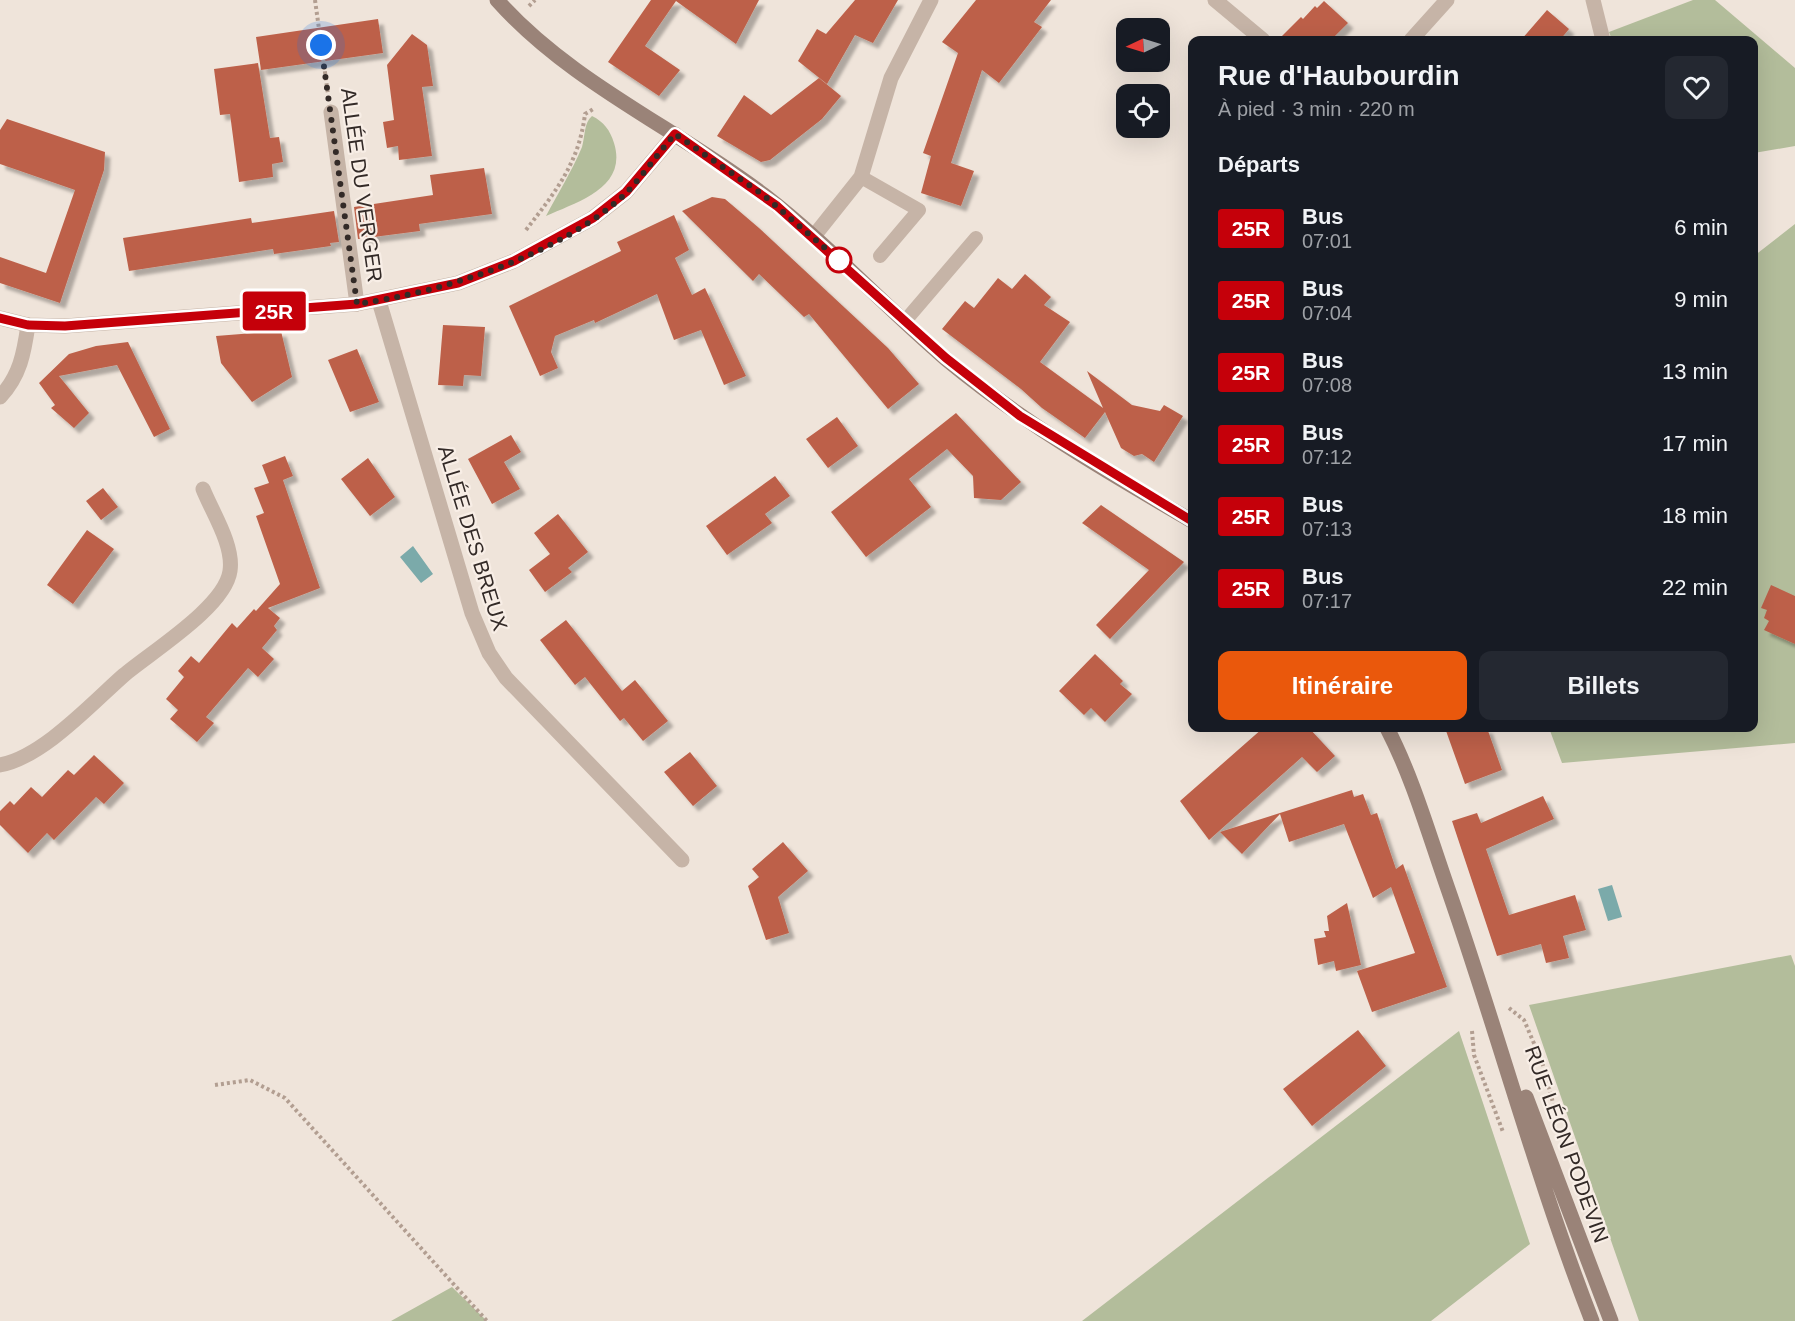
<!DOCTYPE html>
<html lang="fr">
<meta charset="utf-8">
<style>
body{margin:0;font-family:Arial,sans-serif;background:#242831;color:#f1f3f6;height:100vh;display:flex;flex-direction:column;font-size:22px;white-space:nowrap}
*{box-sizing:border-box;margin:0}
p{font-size:20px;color:#9ea1a6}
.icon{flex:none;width:33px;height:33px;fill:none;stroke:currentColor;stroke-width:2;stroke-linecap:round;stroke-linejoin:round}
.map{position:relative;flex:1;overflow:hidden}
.drawer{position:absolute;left:1188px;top:36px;width:570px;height:696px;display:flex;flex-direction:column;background:#171b24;border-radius:12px;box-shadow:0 6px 24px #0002}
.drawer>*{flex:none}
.badge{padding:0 12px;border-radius:4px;font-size:21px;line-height:39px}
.needle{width:39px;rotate:266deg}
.buttons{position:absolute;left:1116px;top:18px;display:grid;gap:12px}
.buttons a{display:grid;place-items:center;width:54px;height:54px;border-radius:12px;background:#171b24;box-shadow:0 6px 24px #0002;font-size:30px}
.you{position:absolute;width:30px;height:30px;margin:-15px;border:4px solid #fff;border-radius:50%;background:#1a73e8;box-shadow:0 0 0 9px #1a73e833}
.map>.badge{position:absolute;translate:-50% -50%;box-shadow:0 0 0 3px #fff}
h2{padding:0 30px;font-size:22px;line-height:54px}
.round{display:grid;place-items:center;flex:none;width:63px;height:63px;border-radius:12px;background:#242831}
.head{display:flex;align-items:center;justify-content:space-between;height:102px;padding:0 30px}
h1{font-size:28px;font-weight:600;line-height:45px}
.cta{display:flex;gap:12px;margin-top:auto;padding:12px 30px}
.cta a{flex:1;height:69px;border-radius:12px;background:#ea580c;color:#fff;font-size:24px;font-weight:600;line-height:69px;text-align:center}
.cta a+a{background:#242831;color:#f1f3f6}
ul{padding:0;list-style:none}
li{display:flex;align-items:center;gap:18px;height:72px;padding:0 30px}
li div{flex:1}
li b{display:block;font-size:22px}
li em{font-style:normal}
li .badge{min-width:66px;font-weight:700;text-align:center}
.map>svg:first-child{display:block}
.green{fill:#b3bd9b}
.water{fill:#7baaaa}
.building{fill:#bd614a;filter:url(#shadow)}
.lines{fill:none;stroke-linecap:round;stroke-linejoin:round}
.path{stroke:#b29e91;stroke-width:4;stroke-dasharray:3 3;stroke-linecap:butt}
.service{stroke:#c6b4a7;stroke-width:14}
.minor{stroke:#c6b4a7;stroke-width:15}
.tertiary{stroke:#c6b4a7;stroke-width:15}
.secondary{stroke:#9a8378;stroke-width:15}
.line-casing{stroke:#fff;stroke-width:14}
.line{stroke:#c5000a;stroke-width:9}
.walk{stroke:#332a27;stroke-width:6;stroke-dasharray:0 10.8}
.stop-dot{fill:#fff;stroke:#c5000a;stroke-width:3}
.labels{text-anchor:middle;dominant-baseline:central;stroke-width:4.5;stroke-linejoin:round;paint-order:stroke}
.street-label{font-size:21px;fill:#332a27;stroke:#f8eee6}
</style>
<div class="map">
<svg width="1795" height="1321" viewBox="0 0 1795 1321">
<defs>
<filter id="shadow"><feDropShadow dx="5.5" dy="5.5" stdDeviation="1.5" flood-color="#0004"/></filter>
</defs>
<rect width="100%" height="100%" fill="#efe4da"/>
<path class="green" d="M1693 0H1715L1795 68V146L1754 153V40H1612L1609 32Z
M592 116C604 122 610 130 614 143 628 188 577 202 546 216 558 193 572 171 582 147 585 137 584 122 592 116Z
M1795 224V743L1562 763 1549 728H1754V256Z
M1791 955 1795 966V1321H1639L1529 1005Z
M1459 1031 1530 1244 1431 1321H1082Z
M452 1287 487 1321H391Z"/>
<path class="water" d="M413 546 433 574 421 583 400 557Z
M1612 885 1622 917 1608 921 1598 889Z"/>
<path class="building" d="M651 0H759L736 44 676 1 645 46 680 70 659 96 608 62Z
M855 0H898L873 43 855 35 827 84 798 61 817 29 826 34Z
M976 0H1051L1034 22 1042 27 999 83 982 70 951 163 974 171 961 206 921 193 931 156 923 153 958 53 942 42Z
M1324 1 1348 23 1331 40H1278L1301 17 1303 19 1315 6 1317 8Z
M1547 10 1569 29 1560 40H1521Z
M378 19 383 53 261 70 256 37Z
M412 34 427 45 433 86 422 87 432 156 399 160 398 146 387 148 383 122 394 120 387 65Z
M258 63 270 138 279 137 283 162 272 164 273 177 239 182 230 114 220 115 214 69Z
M819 78 841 96 822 119 770 160 761 162 717 136 744 95 771 115Z
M7 119 105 152 104 170 60 303 0 283V257L46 273 75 190 0 164V130Z
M484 168 492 214 419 224 420 231 358 239 354 207 433 195 430 175Z
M712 197 725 199 759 228 888 348 919 384 888 409 809 314 804 317 759 274 753 281 682 211Z
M334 211 339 242 330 243 331 246 274 254 273 249 129 271 123 238 251 218 252 223Z
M674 215 689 250 675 258 692 295 705 288 746 376 724 385 701 330 674 340 657 294 595 323 594 320 555 336 551 352 558 368 540 376 509 306 621 251 617 242Z
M1025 274 1051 297 1044 305 1070 322 1040 362 1103 408 1087 371 1132 405 1160 411 1164 405 1183 416 1154 462 1142 454 1134 456 1121 448 1105 412 1085 438 1042 408 1021 389 942 329 965 301 974 308 998 278 1012 289Z
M443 325 485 327 481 376 464 375 463 386 438 385Z
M281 331 292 377 252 402 221 363 216 336Z
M128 342 170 429 154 437 117 365 59 376 89 413 74 428 51 408 55 405 39 383 69 354 96 346Z
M357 349 379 402 350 412 328 360Z
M956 413 1021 482 1001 500 974 498 973 476 947 449 909 479 931 507 866 557 831 512Z
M837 417 858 446 828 468 806 439Z
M511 435 521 452 504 462 520 489 492 504 468 459Z
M285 456 293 476 283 480 320 588 268 608 280 618 274 626 277 630 262 648 274 659 258 677 248 668 206 717 214 723 197 742 170 719 178 710 166 699 184 677 178 671 191 656 199 663 232 623 237 628 254 609 256 611 280 584 256 516 264 513 254 488 269 483 262 465Z
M368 458 395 497 370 516 341 479Z
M775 476 790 496 765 514 772 523 727 555 706 526Z
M103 488 118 507 101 520 86 501Z
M1101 505 1184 562 1110 639 1096 625 1149 570 1082 523Z
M558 514 588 552 568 568 572 572 545 592 529 570 550 554 534 533Z
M87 530 114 549 73 604 47 585Z
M1771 585 1795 596V644L1764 630 1769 621 1764 618 1767 610 1761 608Z
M566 620 622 691 635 680 668 721 643 741 624 718 620 721 585 677 575 685 540 640Z
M1095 654 1123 681 1120 684 1132 694 1105 722 1091 708 1084 715 1059 691Z
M1263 728H1309L1335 756 1317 772 1302 757 1209 840 1180 801Z
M1445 728H1487L1502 770 1465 784Z
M690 752 717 786 693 806 664 772Z
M94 755 124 783 104 804 96 797 54 840 47 833 28 853 0 825V811L10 801 14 805 31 787 42 797 68 770 74 775Z
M1352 790 1354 797 1363 794 1371 815 1377 813 1396 869 1403 864 1447 987 1372 1012 1357 971 1415 953 1391 887 1373 898 1344 824 1289 842 1280 814 1242 854 1220 832Z
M1543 796 1554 819 1486 849 1509 915 1575 895 1586 930 1563 936 1569 958 1546 963 1541 944 1497 956 1452 821 1477 813 1481 823Z
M783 842 808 871 778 897 789 933 766 940 748 886 759 877 752 869Z
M1347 903 1361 965 1336 971 1334 961 1318 965 1314 939 1326 937 1324 931H1329L1327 916Z
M1358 1030 1386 1066 1312 1126 1283 1089Z"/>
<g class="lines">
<path class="path" d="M315 0 328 94
M529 6 535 0
M526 230C556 191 579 163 585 114L595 108
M1509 1008 1524 1020 1542 1062 1556 1114
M1472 1031 1474 1055 1503 1132
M215 1085 250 1080 285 1098 487 1321"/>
<path class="service" d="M861 177 919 210 880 256
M905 321 976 238"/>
<path class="minor" d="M1215 0 1263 40
M1593 0 1603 40
M1411 40 1447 0
M331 112 357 304
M379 301 472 613 489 653 506 678 682 860
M0 397C20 376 24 353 28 325
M0 765C43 757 92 703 124 675 151 652 225 607 230 571 234 545 212 512 203 489"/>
<path class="tertiary" d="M814 236 861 177 891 78 931 0
M0 318 28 325 65 326 357 304 458 283 514 261 593 218 626 192 675 134"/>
<path class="secondary" d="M497 0C571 83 676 128 764 195 829 245 884 306 946 359 1022 422 1107 472 1192 521
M1387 728C1413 778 1429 835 1448 889 1498 1032 1537 1180 1592 1321
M1526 1097 1611 1321"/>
</g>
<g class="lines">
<g class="line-casing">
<path id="line" d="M0 318 28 325 65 326 357 304 458 283 514 261 593 218 626 192 675 134 777 206 946 358 1020 416 1192 521"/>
</g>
<use href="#line" class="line"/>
<path class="walk" d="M321 45 357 304C443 292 561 255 625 194 643 176 658 153 675 134L762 194 839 260"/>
</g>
<circle class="stop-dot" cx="839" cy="260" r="12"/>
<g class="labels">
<g class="street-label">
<text transform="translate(362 185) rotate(82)">ALLÉE DU VERGER</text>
<text transform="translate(473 538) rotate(73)">ALLÉE DES BREUX</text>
<text transform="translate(1567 1144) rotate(70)">RUE LÉON PODEVIN</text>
</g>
</g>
</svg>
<div class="buttons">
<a><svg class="needle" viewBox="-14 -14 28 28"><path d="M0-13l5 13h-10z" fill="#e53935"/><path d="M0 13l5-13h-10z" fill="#9ea1a6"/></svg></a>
<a><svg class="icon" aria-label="locate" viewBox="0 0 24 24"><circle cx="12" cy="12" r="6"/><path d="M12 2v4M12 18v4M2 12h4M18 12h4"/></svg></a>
</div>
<div class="you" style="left:321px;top:45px"></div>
<b class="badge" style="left:274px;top:311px;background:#c5000a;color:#fff">25R</b>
<section class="drawer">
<div class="head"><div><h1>Rue d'Haubourdin</h1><p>À pied · 3 min · 220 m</p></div><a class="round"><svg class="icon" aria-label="heart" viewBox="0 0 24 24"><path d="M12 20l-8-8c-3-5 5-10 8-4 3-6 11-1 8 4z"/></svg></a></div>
<h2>Départs</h2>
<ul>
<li><span class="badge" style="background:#c5000a;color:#fff">25R</span><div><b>Bus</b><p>07:01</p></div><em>6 min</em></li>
<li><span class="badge" style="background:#c5000a;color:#fff">25R</span><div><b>Bus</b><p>07:04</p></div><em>9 min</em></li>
<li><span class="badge" style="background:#c5000a;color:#fff">25R</span><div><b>Bus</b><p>07:08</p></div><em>13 min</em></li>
<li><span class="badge" style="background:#c5000a;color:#fff">25R</span><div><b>Bus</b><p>07:12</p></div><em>17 min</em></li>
<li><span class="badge" style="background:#c5000a;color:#fff">25R</span><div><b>Bus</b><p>07:13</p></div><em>18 min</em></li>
<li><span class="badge" style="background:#c5000a;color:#fff">25R</span><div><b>Bus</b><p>07:17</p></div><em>22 min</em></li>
</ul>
<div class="cta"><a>Itinéraire</a><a>Billets</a></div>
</section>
</div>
